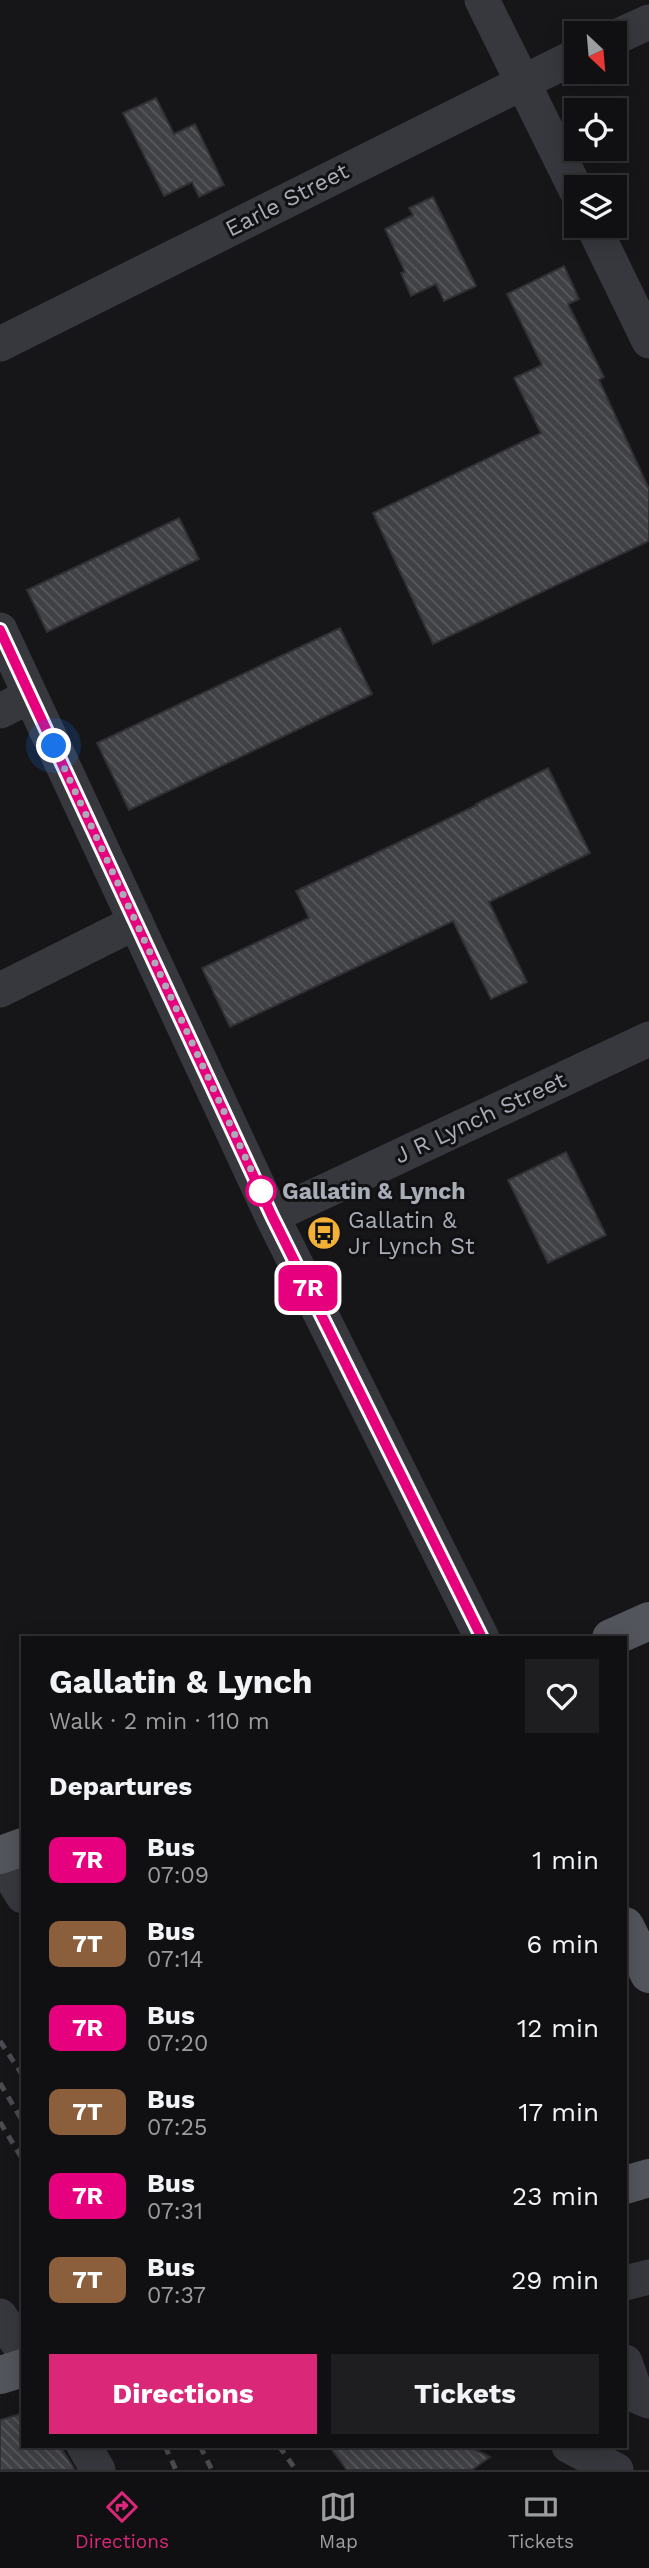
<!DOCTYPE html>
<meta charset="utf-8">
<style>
body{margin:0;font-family:"Work Sans",sans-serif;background:#1e1e20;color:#f1f3f6;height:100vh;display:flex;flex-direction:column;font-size:26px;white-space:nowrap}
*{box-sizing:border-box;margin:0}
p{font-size:23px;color:#9c9d9f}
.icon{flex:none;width:38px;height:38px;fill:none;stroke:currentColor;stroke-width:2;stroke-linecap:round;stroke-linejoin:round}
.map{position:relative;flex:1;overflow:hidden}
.drawer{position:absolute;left:21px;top:1636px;width:606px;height:812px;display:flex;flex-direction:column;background:#101012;border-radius:0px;box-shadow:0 4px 18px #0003,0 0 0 2px #303032}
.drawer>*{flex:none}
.badge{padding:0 14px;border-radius:10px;font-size:24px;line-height:46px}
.needle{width:46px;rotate:154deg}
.fabs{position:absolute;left:564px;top:21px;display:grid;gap:14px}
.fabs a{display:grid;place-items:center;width:63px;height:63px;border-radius:0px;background:#101012;box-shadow:0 4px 18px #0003,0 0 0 2px #303032;font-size:35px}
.you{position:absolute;width:35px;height:35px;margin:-18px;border:5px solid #fff;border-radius:50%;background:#1a73e8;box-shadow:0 0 0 10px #1a73e833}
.map>.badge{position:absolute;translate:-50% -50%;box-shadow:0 0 0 4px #fff}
h2{padding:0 28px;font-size:26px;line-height:63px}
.round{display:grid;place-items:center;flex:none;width:74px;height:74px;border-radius:0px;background:#1e1e20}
.summary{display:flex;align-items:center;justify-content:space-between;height:119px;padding:0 28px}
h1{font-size:33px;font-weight:700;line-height:52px}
.action{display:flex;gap:14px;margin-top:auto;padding:14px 28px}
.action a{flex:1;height:80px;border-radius:0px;background:#db2777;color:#fff;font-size:28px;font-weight:700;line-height:80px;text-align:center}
.action a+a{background:#1e1e20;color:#f1f3f6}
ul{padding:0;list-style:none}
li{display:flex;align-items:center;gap:21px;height:84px;padding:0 28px}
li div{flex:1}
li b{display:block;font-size:26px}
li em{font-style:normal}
li .badge{min-width:77px;font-weight:700;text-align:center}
.menu{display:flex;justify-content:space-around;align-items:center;height:98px;border-top:2px solid #303032;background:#101012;font-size:19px;color:#9c9d9f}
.menu a{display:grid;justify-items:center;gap:4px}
.menu .active{color:#db2777}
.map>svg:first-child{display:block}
.building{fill:url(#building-back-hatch);stroke:#303034;stroke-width:2}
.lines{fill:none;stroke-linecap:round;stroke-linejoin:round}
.minor{stroke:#37383d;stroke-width:35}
.major{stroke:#53555c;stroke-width:38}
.rail{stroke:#4a4c52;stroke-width:5;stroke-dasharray:9 7;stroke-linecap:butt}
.line-casing{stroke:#fff;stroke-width:16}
.line{stroke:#e6007e;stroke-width:10}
.walk{stroke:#a8adb8;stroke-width:7;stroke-dasharray:0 12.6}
.stop-dot{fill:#fff;stroke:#e6007e;stroke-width:3.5}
.labels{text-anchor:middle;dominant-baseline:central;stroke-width:6;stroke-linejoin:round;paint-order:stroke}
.street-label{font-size:23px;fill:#a8adb8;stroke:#111113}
.stop-label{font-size:23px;font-weight:bold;fill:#a8adb8;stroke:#111113;text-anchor:start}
.poi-label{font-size:23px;fill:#a8adb8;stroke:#111113;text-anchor:start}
</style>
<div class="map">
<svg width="649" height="2470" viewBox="0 0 649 2470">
<defs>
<pattern id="building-back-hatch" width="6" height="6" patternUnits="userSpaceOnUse" patternTransform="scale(1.75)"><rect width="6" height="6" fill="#404145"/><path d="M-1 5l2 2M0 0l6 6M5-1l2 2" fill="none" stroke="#595a5e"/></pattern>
</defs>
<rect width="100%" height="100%" fill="#161618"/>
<path class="building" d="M156 98 174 134 195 124 224 185 199 197 192 182 164 196 123 113Z
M433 197 476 286 444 301 436 284 411 296 401 273 405 272 385 229 413 215 409 208Z
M564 266 579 299 568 304 604 377 599 380 649 489V541L433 644 373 513 541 433 514 378 542 365 507 294Z
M179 518 199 559 47 632 27 590Z
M340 628 372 694 129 810 97 743Z
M548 768 590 853 489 902 527 982 491 999 453 921 230 1027 202 968 309 918 296 891 477 805 476 804Z
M566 1152 606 1235 548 1263 508 1180Z
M23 2413V2446H60L75 2470H0V2420Z
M329 2446H468L490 2457 472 2470H347Z"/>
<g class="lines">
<path class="minor" d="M482 0 576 190
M614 38 649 22
M593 226 649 341
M0 344 576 56
M0 630 272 1216 482 1638
M0 711 30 696
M0 990 136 922
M272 1216 649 1039
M0 1859 23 1896
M625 2283 649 2277
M0 2316 23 2351
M625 2362 637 2396 649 2401
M84 2446 98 2470
M569 2446 616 2470"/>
<path class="major" d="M611 1638 649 1621
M0 1855 23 1847
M625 1926 649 1974
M625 2185 649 2178
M0 2375 23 2368"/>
<path class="rail" d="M0 2041 23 2076
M0 2083 23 2122
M0 2122 23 2160
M165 2446 176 2470
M200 2446 212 2470
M279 2446 296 2470"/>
</g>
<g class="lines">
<g class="line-casing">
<path id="line" d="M0 630 272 1216 482 1638"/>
</g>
<use href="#line" class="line"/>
<path class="walk" d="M54 746 261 1191"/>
</g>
<defs>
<g id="bus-disc" transform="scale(1.75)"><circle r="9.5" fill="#f2b134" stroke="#111113"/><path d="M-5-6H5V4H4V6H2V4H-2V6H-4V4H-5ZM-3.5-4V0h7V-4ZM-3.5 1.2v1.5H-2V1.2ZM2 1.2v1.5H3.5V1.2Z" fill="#111"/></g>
</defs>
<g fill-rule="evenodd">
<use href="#bus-disc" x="324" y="1233"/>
</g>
<circle class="stop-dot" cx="261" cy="1191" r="14"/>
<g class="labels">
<g class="street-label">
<text transform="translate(287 200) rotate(-27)">Earle Street</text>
<text transform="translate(480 1118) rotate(-25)">J R Lynch Street</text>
</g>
<g class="stop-label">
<text x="282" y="1191">Gallatin &amp; Lynch</text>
</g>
<g class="poi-label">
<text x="348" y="1220">Gallatin &amp;<tspan x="348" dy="26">Jr Lynch St</tspan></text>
</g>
</g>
</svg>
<div class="fabs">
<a><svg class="needle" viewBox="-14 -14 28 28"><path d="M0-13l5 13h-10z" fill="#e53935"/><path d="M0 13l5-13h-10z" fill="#9c9d9f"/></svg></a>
<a><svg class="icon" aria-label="locate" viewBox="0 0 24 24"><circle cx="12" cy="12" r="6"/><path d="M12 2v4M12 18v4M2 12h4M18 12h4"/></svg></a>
<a><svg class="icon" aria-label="layers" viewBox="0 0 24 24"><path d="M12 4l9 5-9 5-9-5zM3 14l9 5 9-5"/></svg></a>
</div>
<div class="you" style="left:54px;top:746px"></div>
<b class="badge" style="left:308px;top:1288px;background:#e6007e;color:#fff">7R</b>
<section class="drawer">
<div class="summary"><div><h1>Gallatin &amp; Lynch</h1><p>Walk · 2 min · 110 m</p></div><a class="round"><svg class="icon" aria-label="heart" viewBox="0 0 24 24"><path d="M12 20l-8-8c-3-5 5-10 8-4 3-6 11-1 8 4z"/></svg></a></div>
<h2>Departures</h2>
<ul>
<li><span class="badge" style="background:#e6007e;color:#fff">7R</span><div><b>Bus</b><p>07:09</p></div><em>1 min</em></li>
<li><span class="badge" style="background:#8b5e3c;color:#fff">7T</span><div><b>Bus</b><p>07:14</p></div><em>6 min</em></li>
<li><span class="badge" style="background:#e6007e;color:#fff">7R</span><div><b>Bus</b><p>07:20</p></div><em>12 min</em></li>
<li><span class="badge" style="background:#8b5e3c;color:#fff">7T</span><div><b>Bus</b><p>07:25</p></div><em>17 min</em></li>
<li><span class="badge" style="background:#e6007e;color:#fff">7R</span><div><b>Bus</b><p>07:31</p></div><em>23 min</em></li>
<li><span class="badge" style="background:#8b5e3c;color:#fff">7T</span><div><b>Bus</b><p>07:37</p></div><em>29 min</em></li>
</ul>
<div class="action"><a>Directions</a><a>Tickets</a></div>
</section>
</div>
<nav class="menu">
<a class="active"><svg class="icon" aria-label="directions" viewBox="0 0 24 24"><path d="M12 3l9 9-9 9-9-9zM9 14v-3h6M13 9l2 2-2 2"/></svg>Directions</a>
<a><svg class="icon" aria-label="map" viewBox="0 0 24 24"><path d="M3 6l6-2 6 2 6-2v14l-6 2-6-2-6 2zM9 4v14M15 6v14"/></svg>Map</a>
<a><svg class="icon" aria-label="tickets" viewBox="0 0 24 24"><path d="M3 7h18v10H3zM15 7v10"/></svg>Tickets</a>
</nav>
